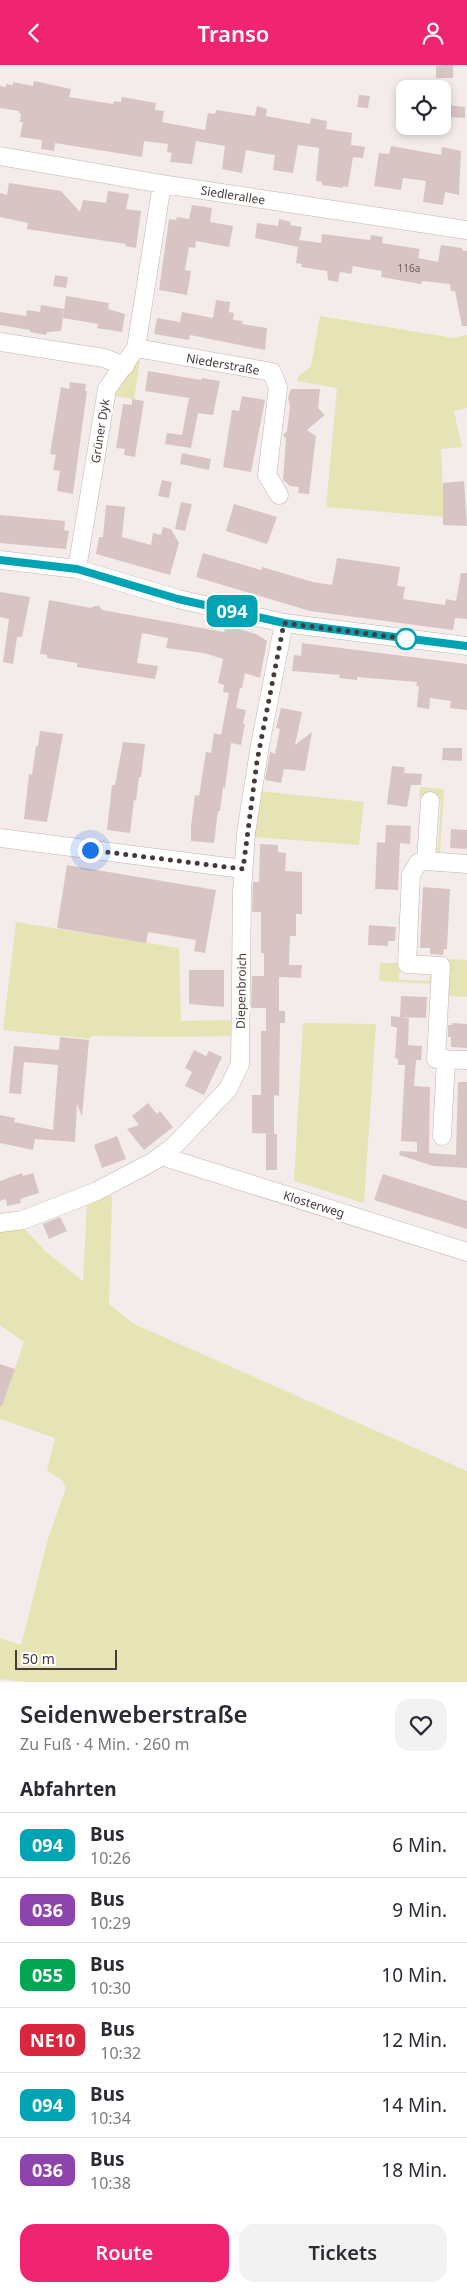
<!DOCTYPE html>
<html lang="de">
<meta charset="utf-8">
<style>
body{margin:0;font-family:"Noto Sans",sans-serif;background:#f2f2f3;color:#2b2b33;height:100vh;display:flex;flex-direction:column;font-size:19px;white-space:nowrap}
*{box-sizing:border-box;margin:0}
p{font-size:16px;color:#7c7c81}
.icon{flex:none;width:28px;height:28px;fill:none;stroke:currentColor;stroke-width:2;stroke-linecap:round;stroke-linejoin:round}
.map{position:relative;height:1617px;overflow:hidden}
.side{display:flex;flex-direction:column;background:#fff;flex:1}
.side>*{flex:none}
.badge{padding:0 10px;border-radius:8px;font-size:18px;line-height:32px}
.tools{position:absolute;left:396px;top:15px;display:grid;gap:10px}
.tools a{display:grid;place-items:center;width:55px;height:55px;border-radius:10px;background:#fff;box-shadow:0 2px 8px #0003;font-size:25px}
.scale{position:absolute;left:15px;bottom:12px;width:102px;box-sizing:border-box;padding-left:5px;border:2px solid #483a38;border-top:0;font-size:14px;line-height:18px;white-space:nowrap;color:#483a38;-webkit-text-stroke:4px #fff;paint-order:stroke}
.you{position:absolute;width:25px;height:25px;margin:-12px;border:4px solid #fff;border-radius:50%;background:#1a73e8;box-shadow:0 0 0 8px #1a73e833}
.map>.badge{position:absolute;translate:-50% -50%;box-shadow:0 0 0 2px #fff}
h2{padding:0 20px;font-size:19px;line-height:45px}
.round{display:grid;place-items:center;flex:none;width:52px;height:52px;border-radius:15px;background:#f2f2f3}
.headline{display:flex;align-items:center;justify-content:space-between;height:85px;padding:0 20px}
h1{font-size:24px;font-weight:600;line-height:38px}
.primary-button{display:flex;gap:10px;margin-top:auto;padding:10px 20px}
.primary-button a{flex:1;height:58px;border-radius:15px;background:#f02571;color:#fff;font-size:20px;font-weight:600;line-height:58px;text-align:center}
.primary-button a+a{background:#f2f2f3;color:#2b2b33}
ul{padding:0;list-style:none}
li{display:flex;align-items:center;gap:15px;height:65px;padding:0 20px;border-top:1px solid #e1e1e2}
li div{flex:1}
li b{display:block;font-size:19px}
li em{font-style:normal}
li .badge{min-width:55px;font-weight:700;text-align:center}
header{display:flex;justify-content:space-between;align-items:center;height:65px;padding:0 20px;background:#f02571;color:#fff;font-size:22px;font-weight:600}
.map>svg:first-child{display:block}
.green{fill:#e6e3b5}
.building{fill:#d8c5c3}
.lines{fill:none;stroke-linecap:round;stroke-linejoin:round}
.minor-casing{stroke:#c2b3b0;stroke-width:19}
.minor{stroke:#fff;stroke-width:18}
.line-casing{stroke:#fff;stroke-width:11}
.line{stroke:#00a3b4;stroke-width:8}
.walk{stroke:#483a38;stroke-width:5;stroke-dasharray:0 9}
.stop-dot{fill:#fff;stroke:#00a3b4;stroke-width:2.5}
.labels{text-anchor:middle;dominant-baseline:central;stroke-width:5;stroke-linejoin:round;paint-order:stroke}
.number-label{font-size:10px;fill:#6c5d5b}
.street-label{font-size:12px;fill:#483a38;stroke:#fff}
</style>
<header><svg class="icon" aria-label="back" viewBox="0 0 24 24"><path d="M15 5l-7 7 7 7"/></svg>Transo<svg class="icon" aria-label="person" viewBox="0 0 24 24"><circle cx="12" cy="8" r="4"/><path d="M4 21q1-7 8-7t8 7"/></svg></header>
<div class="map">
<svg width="467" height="1617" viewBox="0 0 467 1617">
<rect width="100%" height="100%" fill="#f4ecea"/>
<path class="green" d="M320 251 454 273 467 270V343L454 346 462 382 441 384 444 452 326 442 337 323 297 316 298 312 311 301Z
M138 295H140L134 334 114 331 121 317Z
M420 722 444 724 440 789 434 787 433 783H438L441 734 419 732Z
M260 726 364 737 359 780 254 772Z
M16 857 179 883 181 956 233 955 232 971 173 972 91 971 90 974 3 965Z
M449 894 467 895V932L446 931Z
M380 898H400L399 915 429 916 430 906 434 910V919L379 916Z
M303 958 376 959 364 1138 294 1116Z
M112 1130 109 1239 134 1259 467 1406V1617H26L0 1614V1573L21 1580 49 1470 66 1423 61 1414 47 1406 55 1373 0 1354V1325L7 1327 24 1277 0 1260V1164L22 1161 45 1186 83 1216 87 1140Z"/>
<path class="building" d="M453 0V13H436V1Z
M34 16 71 24 69 32 113 39 114 36 121 37 122 32 156 38 155 45 164 46 162 57 205 65 208 48 215 49 216 45 255 51 257 41 267 44 266 51 310 59 311 53 327 56 326 64 352 68 351 80 365 82 363 93 353 92 348 122 343 121V123L322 120V117L316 116 319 83 298 80 293 108 273 105 275 90 246 85 242 108 222 104 225 81 196 76 192 99 170 97 172 88 167 87 168 79 144 76 142 92 55 78 54 86 41 84 42 76 41 75 20 72 23 57H20L21 49 19 48V46L0 43V21L6 22V19L13 20V17L33 21Z
M359 30 370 31 368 43 357 42Z
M448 40 465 42V53L446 52Z
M391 81 441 90 442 82 461 86 459 130 445 127 443 140 423 137 426 116 403 113 401 125 374 121 379 88 389 89Z
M9 118 61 126 80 147 83 135 106 138 108 126 129 129 126 144 141 146 136 183 125 181 126 179 27 164 28 158 0 152V128L7 130Z
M192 140 212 143 210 157 233 161 229 182 196 176 195 183 189 182 185 205 191 206 187 230 159 225 169 154 176 155 177 152 189 154Z
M279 154 291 157 290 160 302 162 298 182 255 173 257 158 278 161Z
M322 169 370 175 371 170 383 172 382 178 420 184 418 193 438 197 441 180 462 183V185L467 186V261H462L455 226H451L450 219 422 216 421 219 381 212 382 206 353 201 351 209 340 207 338 217 328 215 327 206 301 202 302 199 296 198 299 175 321 178Z
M55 210 68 212 66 223 53 221Z
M66 231 109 238 108 244 125 249 122 267 97 263 98 259 63 253Z
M216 235 230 237 229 247 234 248 233 255 243 256 242 259 267 263 265 285 190 270 189 275 154 269 157 253 180 257 182 247 213 253Z
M41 240 64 244 61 266 47 267 46 270 30 267V265L0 260V247L26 251 27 245 40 247Z
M148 306 201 315 202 313 220 316 213 350 198 348 191 383 165 379 167 368 182 370 189 333 145 326Z
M70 317 86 319 85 326H87L73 429 57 426 60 406 53 405 56 390 50 389 61 322 69 324Z
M291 324H320L318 343 325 350 307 365 316 371 309 429 298 428 299 422 290 421 283 415 286 374 283 370 287 366 290 341 288 333Z
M242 331 265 335 251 407 223 402 232 345 239 346Z
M132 334 144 336 135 392 124 390 125 384 116 383 123 339 132 340Z
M182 388 211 394 209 405 180 399Z
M162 415 172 417 169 433 158 431Z
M464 416 467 461 443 460V418Z
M181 437 192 439 185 466 175 464Z
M234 439 277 452 267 479 226 466Z
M106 440 125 442 122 472 151 480 153 468 161 470 163 462 171 464 179 478 170 510 96 489 99 472H103Z
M0 450 65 456 64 465 69 466 66 484 0 478Z
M203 488 261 505 262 502 313 517 332 520 337 493 400 502 397 521 405 522 403 534 445 540 446 534 456 536 461 508H467V554L455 553 453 565 310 546 196 512Z
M0 527 30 532 22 572H17L13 599 3 597 9 554 0 552Z
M49 535 91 543 94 541H99L102 545 224 567 226 560 256 569 267 576 260 613 245 608 242 623H240L236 643 246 645 243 659H245L241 680 231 678 225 723 223 722 220 746H218L214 778 191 776V761L195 730 199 731 206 687 211 688 214 668 221 670 229 628 223 627 224 620 218 618 223 594 204 588 166 583 168 573 142 568 137 598 158 601 155 614 77 602V598L47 593V590L40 589Z
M302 578 467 599V645L450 643 451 636 430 633 429 644 417 642 419 621H416L417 617 357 612V615L339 613 340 610 292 606 294 590 301 591Z
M281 643 302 647 295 680 312 667 305 706 284 704 281 718 265 715 270 687 275 689 280 664 276 663Z
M40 666 63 669 47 757 24 754 29 709 32 710 36 681H38Z
M123 677 145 679 141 712H139L136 736 134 735 130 768 107 765 112 720H115Z
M443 683H462V696L442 695Z
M392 701 405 702 404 708 422 709 421 720H411L407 742 387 739Z
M386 760 411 761 410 779 400 778 398 825 375 824 377 777 385 778Z
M451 764 467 765V783L464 784 450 783Z
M260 779 278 780V787L286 788 285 806 302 807V849H296V871H290L289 900H302L301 913 279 912V946H285V958H280L279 1031 274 1030V1069L252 1068V1030H261V966H266V943H251L252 911H264V888H261V847H252L253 817H259Z
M67 800 216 825 205 888 194 886 196 875 148 867 146 878 57 863Z
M423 822 450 824 447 884H444L443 890 430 889V883H420Z
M369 860 396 862 395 876H388V881L368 880Z
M189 905H224V942L189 939Z
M401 931 427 932 426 953 400 952Z
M391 951 409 953 408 980 422 981 421 995H416L414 1021 430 1022 429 1088 456 1090 458 1017H467V1103L433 1101 399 1090 400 1086 417 1087V1077L401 1076 405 1000H398V994L395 993 397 963 391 961Z
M452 958 467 959V983L451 982V972H448V960H452Z
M60 972 89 975 82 1052 77 1039 75 1077 35 1074 33 1085 0 1078V1050L15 1053 14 1057 53 1065 58 1000 24 997 21 1029 9 1028 14 981 59 985Z
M194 985 206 991 209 986 222 992 204 1030 185 1021 192 1007 185 1003Z
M148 1038 157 1049 160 1046 173 1062 144 1085 127 1064 139 1060 132 1051Z
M266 1069H277V1105H266Z
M117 1071 126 1094 102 1103 94 1080Z
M22 1108 23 1111 33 1108 39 1128 20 1134 21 1138 7 1141 6 1134 0 1136V1116Z
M383 1109 467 1136V1164L374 1135Z
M60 1152 67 1166 49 1174 43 1159Z
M0 1299 15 1304 2 1341H0Z"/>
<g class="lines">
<g class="minor-casing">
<path id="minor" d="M0 91 162 119 467 165
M0 277 104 293 125 301
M136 283 272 307 278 323 267 410 279 430
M0 495 77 504 178 534 284 558 467 581
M77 504 107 324 136 283 162 119
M430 736 426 796 467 799
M0 773 243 804
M426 796 418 798 411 810 407 899 441 901 436 994 467 995
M442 1071 446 994
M161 1091 467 1187
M0 1158 23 1155 97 1126 154 1096 176 1079 228 1024 240 999 242 827 246 768 260 680 284 558"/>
</g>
<use href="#minor" class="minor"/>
</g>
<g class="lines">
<g class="line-casing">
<path id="line" d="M0 495 77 504 178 534 284 558 467 581"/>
</g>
<use href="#line" class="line"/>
<path class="walk" d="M90 785 243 804 257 696 284 558 409 574H406"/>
</g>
<circle class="stop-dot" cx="406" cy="574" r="10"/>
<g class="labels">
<g class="number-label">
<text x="409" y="203">116a</text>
</g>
<g class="street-label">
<text transform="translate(233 130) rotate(9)">Siedlerallee</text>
<text transform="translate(223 299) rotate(10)">Niederstraße</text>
<text transform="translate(100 366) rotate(-81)">Grüner Dyk</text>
<text transform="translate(241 926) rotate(-89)">Diepenbroich</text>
<text transform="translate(314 1139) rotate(17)">Klosterweg</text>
</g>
</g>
</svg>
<div class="tools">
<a><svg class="icon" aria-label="locate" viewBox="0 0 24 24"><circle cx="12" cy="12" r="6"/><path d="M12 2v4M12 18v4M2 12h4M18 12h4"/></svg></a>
</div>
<div class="scale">50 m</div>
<div class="you" style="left:90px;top:785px"></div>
<b class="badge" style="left:232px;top:546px;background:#00a3b4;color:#fff">094</b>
</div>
<section class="side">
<div class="headline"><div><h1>Seidenweberstraße</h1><p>Zu Fuß · 4 Min. · 260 m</p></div><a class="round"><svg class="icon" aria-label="heart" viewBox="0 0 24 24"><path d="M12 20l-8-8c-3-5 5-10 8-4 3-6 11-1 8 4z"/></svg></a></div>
<h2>Abfahrten</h2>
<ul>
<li><span class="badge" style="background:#00a3b4;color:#fff">094</span><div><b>Bus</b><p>10:26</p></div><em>6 Min.</em></li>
<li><span class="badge" style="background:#8e44ad;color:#fff">036</span><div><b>Bus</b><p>10:29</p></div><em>9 Min.</em></li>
<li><span class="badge" style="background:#00a651;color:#fff">055</span><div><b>Bus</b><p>10:30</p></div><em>10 Min.</em></li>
<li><span class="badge" style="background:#d7263d;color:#fff">NE10</span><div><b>Bus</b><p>10:32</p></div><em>12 Min.</em></li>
<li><span class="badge" style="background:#00a3b4;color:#fff">094</span><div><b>Bus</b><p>10:34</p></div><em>14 Min.</em></li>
<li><span class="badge" style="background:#8e44ad;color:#fff">036</span><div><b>Bus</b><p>10:38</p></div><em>18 Min.</em></li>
</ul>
<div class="primary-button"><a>Route</a><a>Tickets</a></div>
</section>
